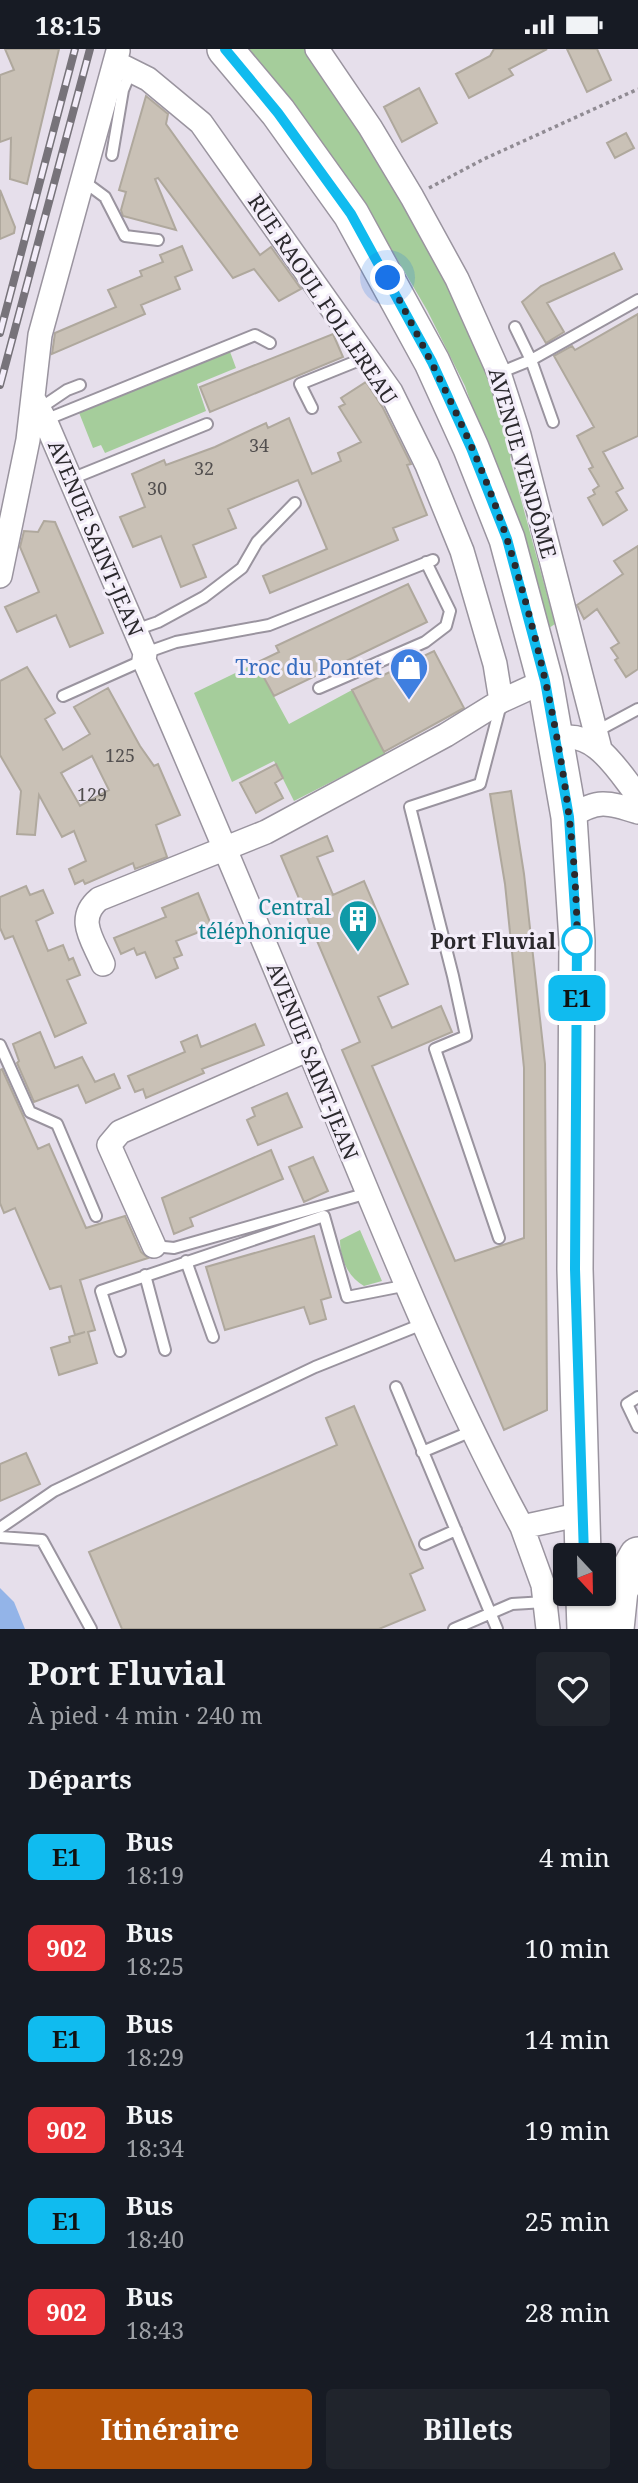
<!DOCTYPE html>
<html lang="fr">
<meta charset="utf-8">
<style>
body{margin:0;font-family:"Noto Serif",serif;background:#20242c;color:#f1f3f6;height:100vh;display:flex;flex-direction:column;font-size:26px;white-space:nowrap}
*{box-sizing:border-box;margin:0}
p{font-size:23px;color:#9ea1a6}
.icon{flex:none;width:38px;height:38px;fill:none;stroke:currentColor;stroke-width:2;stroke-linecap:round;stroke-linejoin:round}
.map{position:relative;height:1580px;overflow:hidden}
.side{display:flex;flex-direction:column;background:#171b24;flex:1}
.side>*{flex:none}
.badge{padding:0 14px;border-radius:10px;font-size:24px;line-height:46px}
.needle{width:46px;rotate:158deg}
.buttons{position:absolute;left:553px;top:1494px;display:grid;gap:14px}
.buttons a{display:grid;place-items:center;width:63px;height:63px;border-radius:7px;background:#171b24;box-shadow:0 2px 5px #0004;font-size:35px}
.you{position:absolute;width:35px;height:35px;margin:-18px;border:5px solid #fff;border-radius:50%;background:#1a73e8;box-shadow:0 0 0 10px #1a73e833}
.map>.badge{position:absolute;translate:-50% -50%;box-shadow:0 0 0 4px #fff}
h2{padding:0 28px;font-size:26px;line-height:63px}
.round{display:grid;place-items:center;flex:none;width:74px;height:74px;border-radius:7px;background:#20242c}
.overview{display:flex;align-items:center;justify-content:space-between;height:119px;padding:0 28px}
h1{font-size:33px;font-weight:700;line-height:52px}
.cta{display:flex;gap:14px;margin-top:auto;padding:14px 28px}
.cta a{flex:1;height:80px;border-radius:7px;background:#b45309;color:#fff;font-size:28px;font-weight:700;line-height:80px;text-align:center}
.cta a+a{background:#20242c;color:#f1f3f6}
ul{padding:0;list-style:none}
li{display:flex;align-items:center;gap:21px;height:91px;padding:0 28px}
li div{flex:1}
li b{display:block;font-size:26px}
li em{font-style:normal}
li .badge{min-width:77px;font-weight:700;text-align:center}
.status{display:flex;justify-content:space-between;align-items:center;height:49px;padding:0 35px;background:#171b24;direction:ltr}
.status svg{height:19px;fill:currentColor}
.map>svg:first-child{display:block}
.green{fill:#a5cd9b}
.water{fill:#93b4e8}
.building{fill:#c9c1b6;stroke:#afa89d;stroke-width:2;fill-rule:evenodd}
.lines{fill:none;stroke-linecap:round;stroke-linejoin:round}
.service-casing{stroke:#9a949f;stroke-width:14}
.minor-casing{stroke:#9a949f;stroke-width:26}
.primary-casing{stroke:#9a949f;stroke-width:38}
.trunk-casing{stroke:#9a949f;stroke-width:40}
.path{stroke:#908b93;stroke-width:3.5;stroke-dasharray:3.5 3.5;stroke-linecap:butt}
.service{stroke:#fff;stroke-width:10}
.minor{stroke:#fff;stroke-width:23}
.primary{stroke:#fff;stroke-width:35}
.trunk{stroke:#fff;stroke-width:37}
.rail-casing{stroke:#77737a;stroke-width:8}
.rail{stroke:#f3edf9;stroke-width:5;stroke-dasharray:16;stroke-linecap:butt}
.line-casing{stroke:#fff;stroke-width:16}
.line{stroke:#10bbef;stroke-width:10}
.walk{stroke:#2b292d;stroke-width:7;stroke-dasharray:0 12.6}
.stop-dot{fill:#fff;stroke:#10bbef;stroke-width:3.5}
.labels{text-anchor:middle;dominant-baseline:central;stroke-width:6;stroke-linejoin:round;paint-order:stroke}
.number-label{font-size:18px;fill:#524f4f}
.street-label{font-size:21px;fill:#2b292d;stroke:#f3edf9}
.shop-label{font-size:21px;fill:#366cbe;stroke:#f3edf9;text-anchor:end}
.culture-label{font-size:21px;fill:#0d838f;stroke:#f3edf9;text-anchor:end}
.stop-label{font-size:21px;font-weight:bold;fill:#2b292d;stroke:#f3edf9;text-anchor:end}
</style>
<div class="status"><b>18:15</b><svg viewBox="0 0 49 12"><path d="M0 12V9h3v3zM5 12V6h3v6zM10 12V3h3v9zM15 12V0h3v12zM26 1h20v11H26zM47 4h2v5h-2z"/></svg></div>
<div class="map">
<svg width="638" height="1580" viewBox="0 0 638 1580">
<rect width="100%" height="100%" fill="#e6dfeb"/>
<path class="green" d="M248 0H310C378 101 437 208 485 319 495 343 517 385 510 410L555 575 549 579 465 337 427 261 373 169 314 83Z
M229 300 236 319 197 335 206 362 105 404 101 396 93 399 78 361Z
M256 614 289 675 352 641 386 705 294 752 274 712 232 733 194 644Z
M360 1181 382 1232 364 1237C348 1228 340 1210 340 1191Z"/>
<path class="water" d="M0 1539 14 1553 25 1580H0Z"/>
<path class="building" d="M5 0H59L27 135 10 130 11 89 0 93V26L14 21Z
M494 0H547L509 20 513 26 469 49 456 25 490 7Z
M567 0H597L611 31 587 43Z
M419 39 437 74 402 93 384 58Z
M146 47 168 65 166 75 260 206 271 198 301 240 279 252 254 220 233 229 158 129 155 130 176 181 123 167 121 161 126 143 119 141Z
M626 84 634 99 615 109 607 94Z
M0 141 15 178 14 184 0 190Z
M182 197 192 221 175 228 180 240 141 256 145 265 52 305 55 284 116 258 108 241 142 227 140 222 163 213 160 206Z
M614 204 622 220 547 254 564 283 546 294 522 253 541 237Z
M638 265V387L603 403 623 439 616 443 627 461 603 476 588 449 595 445 593 441 599 437 589 420 593 418 577 387 594 378 554 307 572 297 575 301Z
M333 285 343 308 210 363 200 338Z
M366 333 383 359 411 415 407 416 427 466 393 479 398 491 270 544 263 527 327 500 298 431 228 460 236 479 193 496 206 528 181 538 161 487 133 498 120 468 145 458 132 425 164 411 166 416 215 398 266 374 268 379 289 369 312 425 341 412 338 404 361 393 339 358 345 355 341 349Z
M44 472 55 473 103 584 70 598 56 566 17 583 5 558 39 543 20 498 24 482 38 483Z
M638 497V620L626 628 615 611 618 609 611 599 619 594 597 560 584 570 577 556 623 525 614 512Z
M408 535 427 573 274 647 256 614 279 603 276 597Z
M434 602 464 659 384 703 352 641Z
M27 618 55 664 45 670 63 701 90 685 74 658 108 639 140 697 154 717 158 715 180 766 156 776 167 808 135 820 133 814 85 835 83 831 75 835 69 820 86 812 74 782 62 788 39 746 35 786 17 785 21 742 0 706V632ZM92 707 109 741 80 757 61 724Z
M276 715 283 729 275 734 283 749 256 764 240 734Z
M511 742 524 825 545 1015 547 1361 504 1381 342 1001 360 993 281 807 327 787 333 802 317 808 333 846 364 832 408 935 378 948 392 979 441 957 452 983 372 1017 455 1212 524 1189V1019L505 835 490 745Z
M26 837 30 846 43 841 53 864 36 872 48 902 63 896 69 911 73 909 80 926 67 931 86 974 55 988 13 887 5 890 0 879V848Z
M198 844 212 878 176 892 182 906 174 909 178 919 156 929 145 903 137 906 134 899 121 905 114 889 166 868 162 859Z
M255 975 264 996 202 1020 204 1024 146 1049 143 1040 135 1043 128 1027 185 1003 181 993 197 986 201 998Z
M40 983 55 1019 82 1008 95 1033 114 1025 120 1039 86 1054 78 1036 34 1053 17 1014 19 1012 13 995Z
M2 1020 38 1100 49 1095 86 1179 125 1167 141 1203 148 1209 80 1231 95 1281 88 1283 97 1314 59 1326 51 1299 70 1293 69 1288 85 1283 75 1286 61 1237 50 1240 15 1159 4 1164 0 1154V1021Z
M287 1044 302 1078 258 1096 247 1071 255 1067 252 1059Z
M271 1101 283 1130 190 1169 193 1177 174 1185 162 1149Z
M313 1108 328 1142 304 1153 289 1118Z
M314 1187 331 1248 321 1251 326 1270 310 1275 304 1258 225 1281 206 1218Z
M354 1357 423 1519 410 1525 425 1561 379 1580H122L89 1503 337 1396 326 1369Z
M26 1404 40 1435 0 1452V1415Z"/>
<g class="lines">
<g class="service-casing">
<path id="service" d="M112 106 123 41 131 22
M82 131 105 148 125 187 158 191
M515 278 531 311 553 373
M499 324 531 311 638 251
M312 359 300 335 367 308
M39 360 67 341 80 336
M45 371 255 286 270 294
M71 430 207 375
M135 581 158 573 204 548 242 519 257 493 295 454
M145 604 176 593 269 576 433 511
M319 639 425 593 446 577 450 562 426 513
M63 647 144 611
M597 682 638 660
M0 996 30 1063 57 1075 96 1167
M499 1189 435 1000 466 987 453 927 410 758 480 735 501 655
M154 1197 174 1199 368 1144
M186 1212 213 1288
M145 1226 165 1301
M120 1302 101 1242 324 1167 347 1248 408 1236
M396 1338 497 1580
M638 1348 627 1355 638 1378
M422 1403 472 1382
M0 1479 54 1442 315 1318 425 1274
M0 1488 42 1491 91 1580
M425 1495 456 1481
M454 1580 512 1555 545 1553"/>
</g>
<g class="minor-casing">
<path id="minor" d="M317 0 370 78 412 148 457 230 499 324 519 386 600 700
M116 14 148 30 201 74 391 343 427 416 462 502 495 615 501 652
M33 349 45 371 145 604 144 611C205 750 263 890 321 1030 383 1181 444 1334 522 1478L582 1465
M0 527 28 391 40 286 118 2
M556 690C594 678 618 722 638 747
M569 768C598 750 607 753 638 763
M103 915C93 891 75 870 99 850L266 783 446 686 501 652 545 632
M154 1197 109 1096 120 1083 309 1000
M522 1478 543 1536 548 1580"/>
</g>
<g class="primary-casing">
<path id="primary" d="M225 0 278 63 351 165 432 313 471 399 507 490 545 632 569 768 577 892 575 1220 583 1507"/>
</g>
<g class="trunk-casing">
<path id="trunk" d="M585 1551 586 1580
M615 1580 619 1541 638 1507"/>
</g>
<path class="path" d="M429 139 484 110 638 40"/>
<use href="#service" class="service"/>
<use href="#minor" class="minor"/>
<use href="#primary" class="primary"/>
<use href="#trunk" class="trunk"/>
<g class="rail-casing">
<path id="rail" d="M0 284 75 0
M0 336 90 0"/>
</g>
<use href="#rail" class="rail"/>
</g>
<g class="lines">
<g class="line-casing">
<path id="line" d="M225 0 278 64 351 165 432 313 471 399 507 490 545 632 569 768 577 892 575 1220 584 1507"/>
</g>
<use href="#line" class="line"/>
<path class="walk" d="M388 229C432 314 478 400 507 490 547 617 577 760 577 892"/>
</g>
<defs>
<g id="shop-pin" transform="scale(2.0125)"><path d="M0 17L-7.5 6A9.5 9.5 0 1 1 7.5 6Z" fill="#3f7fe0" stroke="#f3edf9"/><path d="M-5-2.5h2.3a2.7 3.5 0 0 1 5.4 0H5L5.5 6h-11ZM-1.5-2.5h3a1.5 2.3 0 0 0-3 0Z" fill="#fff"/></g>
<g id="building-pin" transform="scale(2.0125)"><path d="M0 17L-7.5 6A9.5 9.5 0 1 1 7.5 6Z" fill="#0f9aa8" stroke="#f3edf9"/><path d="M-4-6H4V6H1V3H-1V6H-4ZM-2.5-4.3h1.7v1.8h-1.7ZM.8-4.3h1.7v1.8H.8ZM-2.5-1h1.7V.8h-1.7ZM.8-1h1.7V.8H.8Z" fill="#fff"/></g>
</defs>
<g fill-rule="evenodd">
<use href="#shop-pin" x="409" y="618"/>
<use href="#building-pin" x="358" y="870"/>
</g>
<circle class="stop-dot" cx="577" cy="892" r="14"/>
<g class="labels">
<g class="number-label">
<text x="259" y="396">34</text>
<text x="204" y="419">32</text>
<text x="157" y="439">30</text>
<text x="120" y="706">125</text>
<text x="92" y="745">129</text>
</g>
<g class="street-label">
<text transform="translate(323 250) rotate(56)">RUE RAOUL FOLLEREAU</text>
<text transform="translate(523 414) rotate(74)">AVENUE VENDÔME</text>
<text transform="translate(96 489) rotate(67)">AVENUE SAINT-JEAN</text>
<text transform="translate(313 1012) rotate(68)">AVENUE SAINT-JEAN</text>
</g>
<g class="shop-label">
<text x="382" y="618">Troc du Pontet</text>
</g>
<g class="culture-label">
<text x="331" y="858">Central<tspan x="331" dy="24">téléphonique</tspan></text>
</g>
<g class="stop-label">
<text x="556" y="892">Port Fluvial</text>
</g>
</g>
</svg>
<div class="buttons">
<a><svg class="needle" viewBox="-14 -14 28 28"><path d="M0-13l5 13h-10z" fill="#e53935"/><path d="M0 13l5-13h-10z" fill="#9ea1a6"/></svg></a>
</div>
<div class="you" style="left:388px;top:229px"></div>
<b class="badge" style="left:577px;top:949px;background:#10bbef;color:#111">E1</b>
</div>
<section class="side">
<div class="overview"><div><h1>Port Fluvial</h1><p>À pied · 4 min · 240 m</p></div><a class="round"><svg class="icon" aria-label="heart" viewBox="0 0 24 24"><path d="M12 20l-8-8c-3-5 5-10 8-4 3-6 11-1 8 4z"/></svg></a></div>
<h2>Départs</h2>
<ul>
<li><span class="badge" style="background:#10bbef;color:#111">E1</span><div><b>Bus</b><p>18:19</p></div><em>4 min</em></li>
<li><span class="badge" style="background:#e73439;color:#fff">902</span><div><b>Bus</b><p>18:25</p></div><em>10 min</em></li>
<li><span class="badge" style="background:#10bbef;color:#111">E1</span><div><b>Bus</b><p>18:29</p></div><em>14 min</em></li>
<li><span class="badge" style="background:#e73439;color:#fff">902</span><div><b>Bus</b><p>18:34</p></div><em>19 min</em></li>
<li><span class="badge" style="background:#10bbef;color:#111">E1</span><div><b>Bus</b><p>18:40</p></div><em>25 min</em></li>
<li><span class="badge" style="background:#e73439;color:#fff">902</span><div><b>Bus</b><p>18:43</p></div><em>28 min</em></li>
</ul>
<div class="cta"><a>Itinéraire</a><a>Billets</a></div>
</section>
